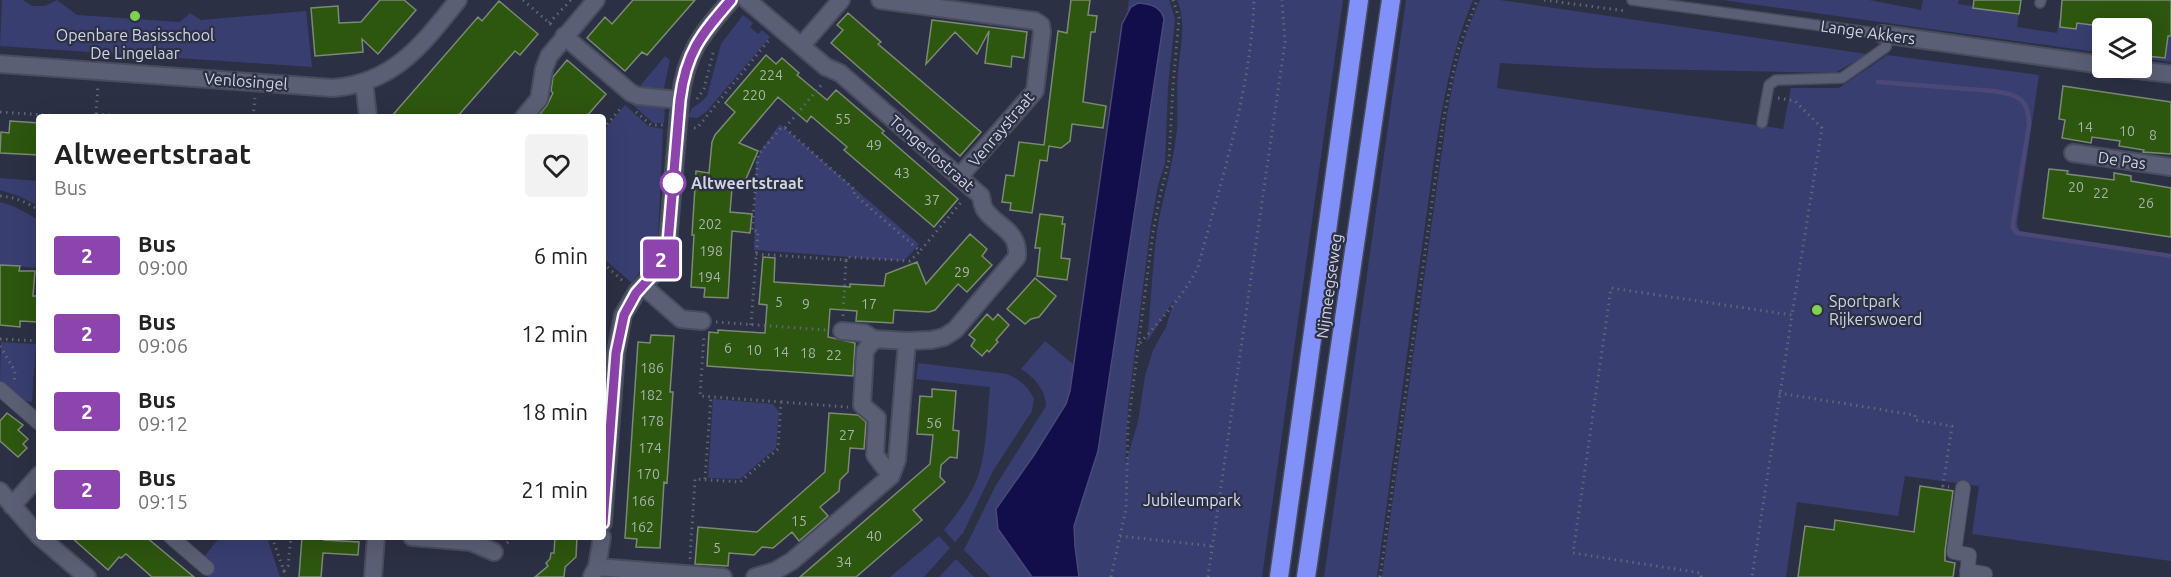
<!DOCTYPE html>
<style>
body{margin:0;font-family:Ubuntu,sans-serif;background:#f2f2f2;color:#222;height:100vh;display:flex;flex-direction:column;font-size:22px;white-space:nowrap}
*{box-sizing:border-box;margin:0}
p{font-size:20px;color:#767676}
.icon{flex:none;width:33px;height:33px;fill:none;stroke:currentColor;stroke-width:2;stroke-linecap:round;stroke-linejoin:round}
.map{position:relative;flex:1;overflow:hidden}
.drawer{position:absolute;left:36px;top:114px;width:570px;height:426px;display:flex;flex-direction:column;background:#fff;border-radius:6px;box-shadow:0 6px 24px #0002}
.drawer>*{flex:none}
.badge{padding:0 12px;border-radius:4px;font-size:21px;line-height:39px}
.buttons{position:absolute;left:2092px;top:18px;display:grid;gap:12px}
.buttons a{display:grid;place-items:center;width:60px;height:60px;border-radius:6px;background:#fff;box-shadow:0 6px 24px #0002;font-size:30px}
.map>.badge{position:absolute;translate:-50% -50%;box-shadow:0 0 0 3px #fff}
.round{display:grid;place-items:center;flex:none;width:63px;height:63px;border-radius:6px;background:#f2f2f2}
.summary{display:flex;align-items:center;justify-content:space-between;height:102px;padding:0 18px}
h1{font-size:28px;font-weight:600;line-height:45px}
ul{padding:0;list-style:none}
li{display:flex;align-items:center;gap:18px;height:78px;padding:0 18px}
li div{flex:1}
li b{display:block;font-size:22px}
li em{font-style:normal}
li .badge{min-width:66px;font-weight:700;text-align:center}
.map>svg:first-child{display:block}
.green{fill:#383e70}
.water{fill:#120d4b;stroke:#4b4878;stroke-width:1.5}
.lines{fill:none;stroke-linecap:round;stroke-linejoin:round}
.stream{stroke:#4b4878;stroke-width:4.5}
.building{fill:#2d560f;stroke:#7c8a75;stroke-width:1.5}
.service-casing{stroke:#494c5d;stroke-width:12}
.pedestrian-casing{stroke:#494c5d;stroke-width:16}
.minor-casing{stroke:#494c5d;stroke-width:20}
.motorway-casing{stroke:#494c5d;stroke-width:21}
.path{stroke:#626577;stroke-width:3;stroke-dasharray:1.5 4.5;stroke-linecap:butt}
.service{stroke:#5b5f75;stroke-width:9}
.pedestrian{stroke:#5b5f75;stroke-width:14}
.minor{stroke:#5b5f75;stroke-width:16}
.motorway{stroke:#8290f9;stroke-width:18}
.line-casing{stroke:#fff;stroke-width:14}
.line{stroke:#8e44ad;stroke-width:9}
.poi-dot{fill:#81d050;stroke:#2c3044;stroke-width:2}
.stop-dot{fill:#fff;stroke:#8e44ad;stroke-width:3}
.labels{text-anchor:middle;dominant-baseline:central;stroke-width:4.5;stroke-linejoin:round;paint-order:stroke}
.number-label{font-size:14px;fill:#a7b4ac}
.street-label{font-size:16px;fill:#d0d3e0;stroke:#2c3044}
.poi-label{font-size:16px;fill:#d0d3e0;stroke:#2c3044}
.stop-label{font-size:16px;font-weight:bold;fill:#d0d3e0;stroke:#2c3044;text-anchor:start}
.park-label{font-size:16px;fill:#dadff3;stroke:#2c3044}
</style>
<div class="map">
<svg width="2171" height="577" viewBox="0 0 2171 577">
<rect width="100%" height="100%" fill="#2c3044"/>
<path class="green" d="M2 0H23L32 6H45L57 0 77 15 180 22 190 13 201 20 306 11 312 67 0 46Z
M1129 0H1169L1175 19 1168 87 1165 164 1158 185 1150 231 1128 407 1125 465 1138 422 1145 376 1153 350 1166 327 1174 300 1147 342C1151 305 1152 268 1157 231 1162 199 1172 169 1176 137 1179 116 1176 94 1178 72 1180 48 1187 23 1177 0H1343L1262 577H1079L1075 546 1074 526 1098 451 1164 19 1154 5C1143 3 1134 2 1127 12Z
M1406 0H1473C1443 71 1436 150 1425 226 1408 343 1393 460 1377 577H1324Z
M1480 0H1500L1867 54 1835 73 1593 68 1500 63 1497 88 1783 129 1791 88H1839L1887 55 2039 75 2017 224 2020 232 2171 254V561L1972 534 1979 486 1905 476 1898 516 1797 502 1786 577H1382L1447 115C1454 75 1462 37 1480 0Z
M1722 0H1869L1921 10 1923 0H1959L1958 4 2019 13 2017 27 2057 33 2059 19 2126 28H2103V53Z
M743 15 753 23 750 27 758 34 762 30 770 37 706 112 697 118 688 117 692 108 701 102 707 96 721 44Z
M2142 31 2171 35V62L2142 58Z
M665 56 670 60 663 93 636 91Z
M634 102 665 105 664 123H653L632 104Z
M625 105 648 126 663 129 658 239 655 249 632 283 603 258V132Z
M780 124 919 244 904 261 754 250 756 161 761 150Z
M0 178 39 181V206L19 196 0 190Z
M0 202 15 207 39 220V268L0 265Z
M1045 341 1074 365 1070 391 1066 404 1034 455 996 509 998 529 1032 577H990L964 550 996 485 1046 406C1046 390 1034 377 1021 369Z
M1 342 36 344 32 402 20 400 0 381Z
M918 363 1007 374C1019 379 1029 387 1034 399L1032 411 993 471 963 533 955 542 944 530C957 514 969 498 977 479 987 453 987 415 990 387L916 379Z
M713 399 773 404 779 412 776 448 740 479 708 478Z
M939 536 950 548 924 577H890Z
M220 537H267L280 577H207L215 568 203 558Z
M956 559 974 577H939Z"/>
<path class="water" d="M1138 3C1150 4 1161 6 1164 19L1098 451 1074 526 1075 546 1079 577H1032L998 529 996 509 1034 455 1066 404 1070 391 1122 24 1131 7Z"/>
<g class="lines">
<path class="stream" d="M1878 82 1993 91C2017 94 2029 98 2029 125L2013 223V228L2017 233 2171 256"/>
</g>
<path class="building" d="M380 0H404L416 10 378 54 362 39 363 52 315 56 311 8 338 6 339 23 361 22Z
M633 0H695L647 55 642 52 625 71 587 38 605 17 612 24Z
M1071 0H1090L1088 15 1097 16 1095 32H1091L1083 102 1106 106 1103 128 1072 124 1070 141 1061 148 1049 146 1047 161 1040 160 1032 213 1010 210 1011 203 1002 202 1006 175 1014 176 1019 142 1044 145 1058 31 1067 33Z
M1974 0H2021L2019 14 1973 8Z
M2062 0H2171V36H2168L2165 58 2147 56 2150 33 2142 32V28H2116L2077 23 2076 29 2060 27Z
M499 1 538 34 520 55 515 51 457 117H391L478 17 482 21Z
M848 13 881 42 878 44 981 132 960 156 831 43 843 30 837 25Z
M932 20 1027 32 1024 58 1012 56 1011 67 985 63 989 31 977 54 955 32 926 64Z
M766 55 776 64 782 58 799 73 797 75 827 100 836 90 884 131 882 133 898 147 958 199 934 227 844 150 847 147 811 116 807 122 778 97 739 143 758 151 742 188H732L730 212 752 214 750 233 732 231 728 298 704 297 705 288 691 287 694 235H692L696 171 709 173 712 142 715 135 735 112 725 103Z
M567 60 606 94 586 117H543L540 114 547 105 553 93 551 91 553 77Z
M2063 86 2171 102V154L2143 152 2144 150 2119 146 2120 141 2092 137 2091 143 2062 138 2065 120 2059 119Z
M10 121 39 123V155L0 153 1 132 9 133Z
M2049 169 2068 171 2067 174 2114 180V173L2131 176V181L2171 188V237L2043 218Z
M1040 214 1063 217 1062 224H1065L1061 258 1070 259 1067 280 1037 276 1040 248H1035Z
M970 234 987 249 982 256 992 265 967 292 958 284 935 310 929 312 894 310 893 323 856 321 857 311 830 309 828 337 855 343 853 376 707 366 709 332 718 333V330L765 333 767 305 759 304 763 257 775 258 774 282 850 287V284L884 286 886 274 917 262 926 284Z
M0 265 20 266 19 271H35L33 296H39V322L20 321V327L0 325Z
M1035 278 1056 296 1039 317 1031 319 1025 324 1007 309Z
M987 314 993 320 998 314 1009 325 996 340 998 342 989 352 987 350 982 356 971 346 975 340 969 335Z
M651 335 674 336 670 392H673L667 483 664 482 660 548 636 547 637 539 625 538 638 342 650 343Z
M932 389 956 391 953 430 959 431 957 458 950 457 941 465 940 477 945 482 913 510 922 520 856 577H800L930 464 933 435 917 434 920 396 932 397Z
M7 413 23 425 18 430 28 439 23 444 27 448 18 457 0 441V421Z
M829 413 858 415 866 422 864 449 850 448 848 472 840 480 839 491 820 507 828 516 799 541 792 532 773 548 762 547 754 555 729 553 728 566 695 564 698 527 757 532 825 472Z
M1920 486 1953 491 1945 551V561L1955 563 1953 577H1798L1805 526 1834 530 1835 520 1914 532Z
M71 537H146L194 577H152L126 554 121 558 119 557 108 570Z
M302 537H324V540L359 542 358 555 323 553 321 577H299Z
M555 537H577L576 557 565 567 564 577H535L548 566 546 563 550 559 551 553H554Z"/>
<g class="lines">
<g class="service-casing">
<path id="service" d="M1632 0 1882 34
M2040 3 2041 0
M1762 123 1769 85 1776 80 1842 78 1886 47 1889 34"/>
</g>
<g class="pedestrian-casing">
<path id="pedestrian" d="M0 389 39 423
M1963 488 1954 552 1969 555 1967 577
M171 537 207 568
M1967 571 1985 574"/>
</g>
<g class="minor-casing">
<path id="minor" d="M747 0 826 67 840 73 981 196C982 200 982 206 985 210 998 228 1019 230 1017 257L955 330 944 337 931 340 907 341 874 339 864 333 842 331
M880 0 1035 21 1041 25 1042 32 1035 91 959 177
M1882 34 2103 65
M564 36 631 93 638 96 680 100
M802 45 841 0
M0 64 333 88C394 83 423 44 458 0
M2120 68 2171 74
M364 82 368 117
M524 117 539 99 544 69 549 56 596 0
M2073 153 2171 167
M643 286 681 319 702 321
M874 339 865 351 862 405 877 418 875 455 891 476
M0 491 39 536
M12 506 39 475
M603 523 616 353 623 315 636 293 656 271 668 243 680 100C686 52 701 35 731 0
M40 537 87 577
M412 537 471 542 494 552
M597 567 723 577
M592 576 597 567 602 537
M373 577 376 537
M755 577 775 571 792 561 891 476 897 460 907 341"/>
</g>
<g class="motorway-casing">
<path id="motorway" d="M1279 577 1359 0
M1306 577 1391 0"/>
</g>
<path class="path" d="M523 0 554 27
M1544 0 1626 11
M549 23 571 0
M1778 98 1795 101 1822 128 1792 315
M697 99 704 89 714 49
M0 112 75 117
M636 112 651 125H663
M96 114 98 86
M91 117 96 114 140 117
M253 117 255 98
M694 128H697L769 40
M785 128 855 190 854 194 920 251 963 200
M603 129 622 107
M0 196C15 197 26 202 39 210
M756 254 846 260V257L910 261 920 251
M603 263 624 282
M843 316 846 260
M716 322 826 330
M751 325 758 231H752L758 155 781 128H785L823 83
M0 339 39 341
M1140 343C1161 319 1184 296 1198 267 1221 180 1251 91 1254 0
M0 346 15 371 14 383
M1779 393 1915 415V420L1952 426 1943 486 1949 487
M781 402 848 407
M705 479 711 396
M1120 536 1212 546
M272 537 284 571 283 577
M507 543 515 537
M690 559 695 479 740 482 778 449 781 402 700 396 704 335
M284 571 288 566 291 537
M1111 577 1126 509 1128 425 1153 232 1160 196 1169 160 1173 86 1179 18 1173 0
M1208 577 1285 42 1282 0
M1380 577 1444 116 1458 50 1477 0
M1701 577V573L1573 553 1611 288 1792 315 1752 577"/>
<use href="#service" class="service"/>
<use href="#pedestrian" class="pedestrian"/>
<use href="#minor" class="minor"/>
<use href="#motorway" class="motorway"/>
</g>
<g class="lines">
<g class="line-casing">
<path id="line" d="M603 523 616 353 624 315 636 293 656 271 668 243 680 100C686 52 701 35 731 0"/>
</g>
<use href="#line" class="line"/>
</g>
<g class="poi-dot">
<circle cx="135" cy="16" r="6"/>
<circle cx="1817" cy="310" r="6"/>
</g>
<circle class="stop-dot" cx="673" cy="183" r="12"/>
<g class="labels">
<g class="number-label">
<text x="771" y="75">224</text>
<text x="754" y="95">220</text>
<text x="843" y="119">55</text>
<text x="2085" y="127">14</text>
<text x="2127" y="131">10</text>
<text x="2153" y="135">8</text>
<text x="874" y="145">49</text>
<text x="902" y="173">43</text>
<text x="2076" y="187">20</text>
<text x="2101" y="193">22</text>
<text x="932" y="200">37</text>
<text x="2146" y="203">26</text>
<text x="710" y="224">202</text>
<text x="711" y="251">198</text>
<text x="962" y="272">29</text>
<text x="709" y="277">194</text>
<text x="779" y="302">5</text>
<text x="806" y="304">9</text>
<text x="869" y="304">17</text>
<text x="728" y="348">6</text>
<text x="754" y="350">10</text>
<text x="781" y="352">14</text>
<text x="808" y="353">18</text>
<text x="834" y="355">22</text>
<text x="652" y="368">186</text>
<text x="651" y="395">182</text>
<text x="652" y="421">178</text>
<text x="934" y="423">56</text>
<text x="847" y="435">27</text>
<text x="650" y="448">174</text>
<text x="648" y="474">170</text>
<text x="643" y="501">166</text>
<text x="799" y="521">15</text>
<text x="642" y="527">162</text>
<text x="874" y="536">40</text>
<text x="717" y="548">5</text>
<text x="844" y="562">34</text>
</g>
<g class="street-label">
<text transform="translate(1868 32) rotate(8)">Lange Akkers</text>
<text transform="translate(246 81) rotate(4)">Venlosingel</text>
<text transform="translate(1001 129) rotate(-50)">Venraystraat</text>
<text transform="translate(932 153) rotate(41)">Tongerlostraat</text>
<text transform="translate(2122 160) rotate(8)">De Pas</text>
<text transform="translate(1329 286) rotate(-82)">Nijmeegseweg</text>
</g>
<g class="poi-label">
<text x="135" y="35">Openbare Basisschool<tspan x="135" dy="18">De Lingelaar</tspan></text>
<text x="1829" y="301" text-anchor="start">Sportpark<tspan x="1829" dy="18">Rijkerswoerd</tspan></text>
</g>
<g class="stop-label">
<text x="691" y="183">Altweertstraat</text>
</g>
<g class="park-label">
<text x="1192" y="500">Jubileumpark</text>
</g>
</g>
</svg>
<div class="buttons">
<a><svg class="icon" aria-label="layers" viewBox="0 0 24 24"><path d="M12 4l9 5-9 5-9-5zM3 14l9 5 9-5"/></svg></a>
</div>
<b class="badge" style="left:661px;top:259px;background:#8e44ad;color:#fff">2</b>
<section class="drawer">
<div class="summary"><div><h1>Altweertstraat</h1><p>Bus</p></div><a class="round"><svg class="icon" aria-label="heart" viewBox="0 0 24 24"><path d="M12 20l-8-8c-3-5 5-10 8-4 3-6 11-1 8 4z"/></svg></a></div>
<ul>
<li><span class="badge" style="background:#8e44ad;color:#fff">2</span><div><b>Bus</b><p>09:00</p></div><em>6 min</em></li>
<li><span class="badge" style="background:#8e44ad;color:#fff">2</span><div><b>Bus</b><p>09:06</p></div><em>12 min</em></li>
<li><span class="badge" style="background:#8e44ad;color:#fff">2</span><div><b>Bus</b><p>09:12</p></div><em>18 min</em></li>
<li><span class="badge" style="background:#8e44ad;color:#fff">2</span><div><b>Bus</b><p>09:15</p></div><em>21 min</em></li>
</ul>
</section>
</div>
